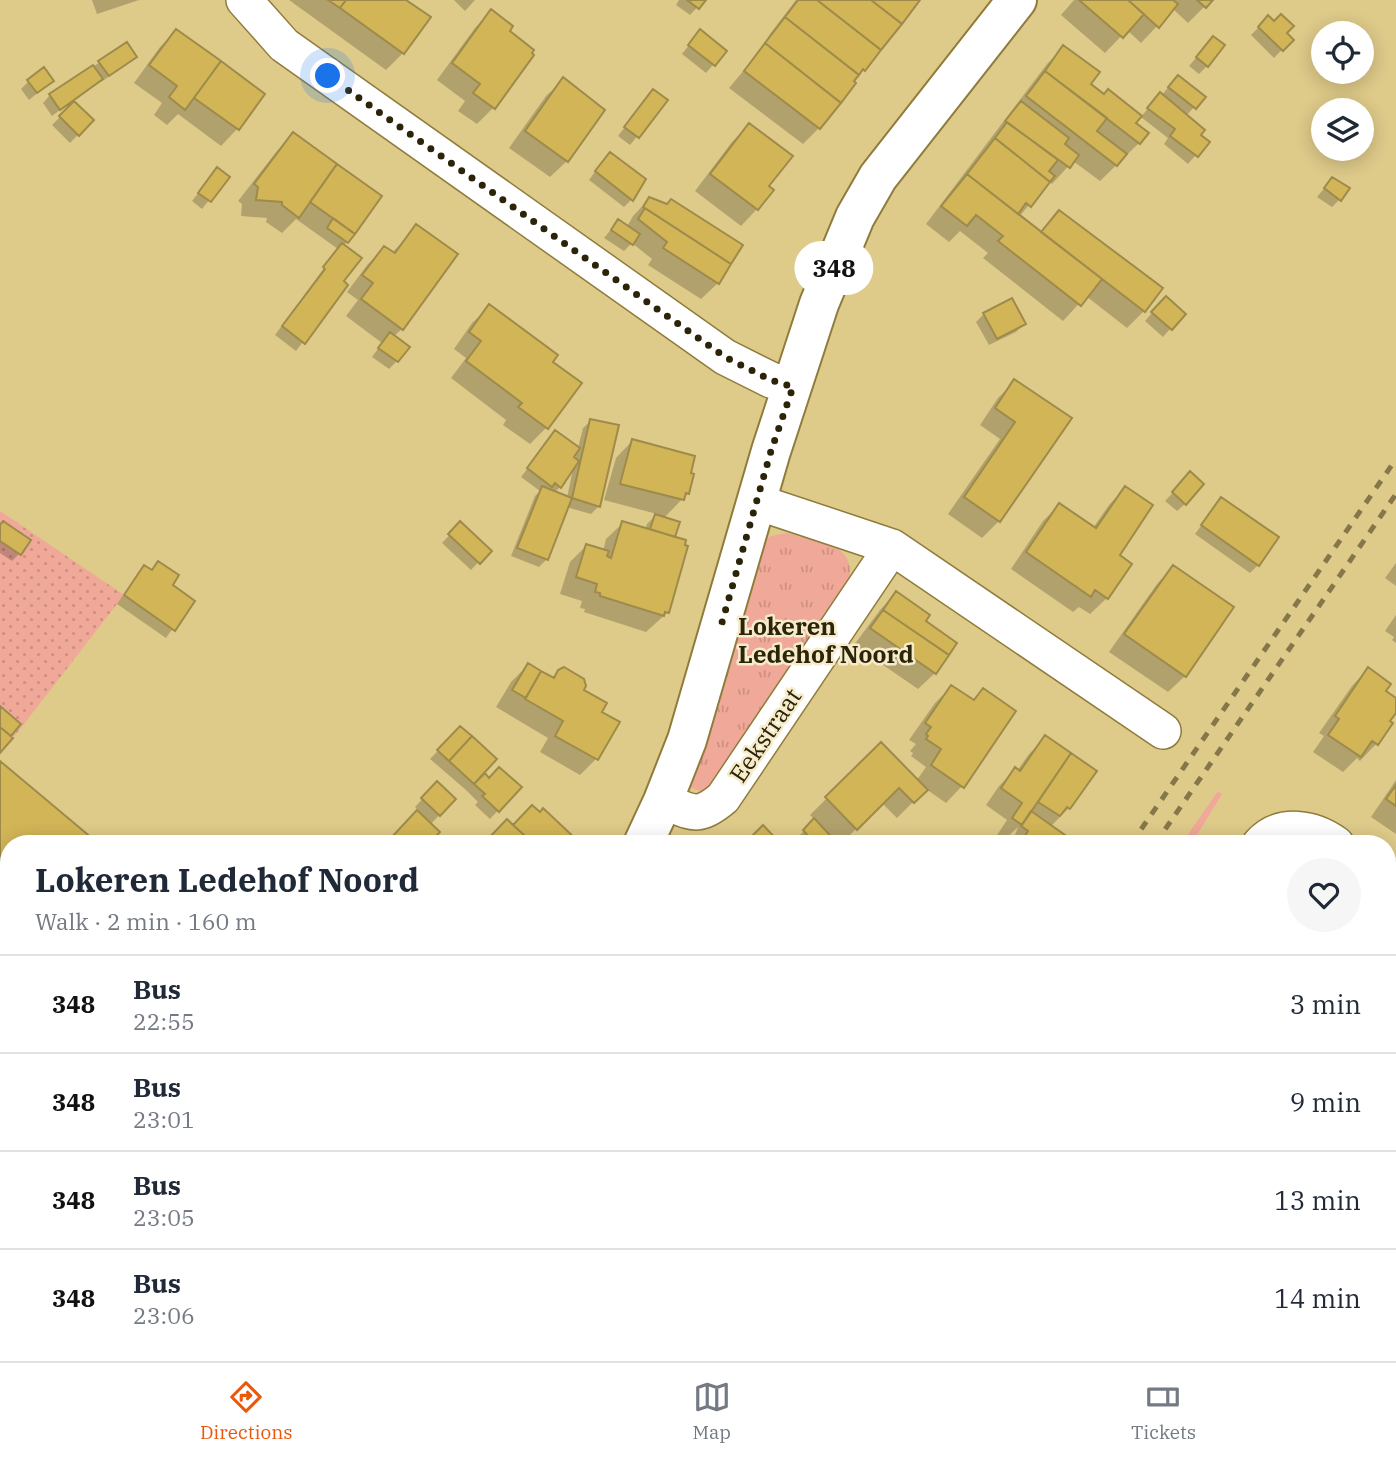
<!DOCTYPE html>
<meta charset="utf-8">
<style>
body{margin:0;font-family:"IBM Plex Serif",serif;background:#f6f6f7;color:#1f2937;height:100vh;display:flex;flex-direction:column;font-size:26px;white-space:nowrap}
*{box-sizing:border-box;margin:0}
p{font-size:23px;color:#747a83}
.icon{flex:none;width:38px;height:38px;fill:none;stroke:currentColor;stroke-width:2;stroke-linecap:round;stroke-linejoin:round}
.map{position:relative;flex:1;overflow:hidden}
.details{position:absolute;left:0px;top:835px;width:1396px;height:527px;display:flex;flex-direction:column;background:#fff;border-radius:28px 28px 0 0;box-shadow:0 4px 18px #0003}
.details>*{flex:none}
.badge{padding:0 14px;border-radius:23px;font-size:24px;line-height:46px}
.controls{position:absolute;left:1311px;top:21px;display:grid;gap:14px}
.controls a{display:grid;place-items:center;width:63px;height:63px;border-radius:50%;background:#fff;box-shadow:0 4px 18px #0003;font-size:35px}
.you{position:absolute;width:35px;height:35px;margin:-18px;border:5px solid #fff;border-radius:50%;background:#1a73e8;box-shadow:0 0 0 10px #1a73e833}
.map>.badge{position:absolute;translate:-50% -50%;box-shadow:0 0 0 4px #fff}
.round{display:grid;place-items:center;flex:none;width:74px;height:74px;border-radius:37px;background:#f6f6f7}
.summary{display:flex;align-items:center;justify-content:space-between;height:119px;padding:0 35px}
h1{font-size:33px;font-weight:700;line-height:52px}
ul{padding:0;list-style:none}
li{display:flex;align-items:center;gap:21px;height:98px;padding:0 35px;border-top:2px solid #e0e1e3}
li div{flex:1}
li b{display:block;font-size:26px}
li em{font-style:normal}
li .badge{min-width:77px;font-weight:700;text-align:center}
.tab-bar{display:flex;justify-content:space-around;align-items:center;height:98px;border-top:2px solid #e0e1e3;background:#fff;font-size:19px;color:#747a83}
.tab-bar a{display:grid;justify-items:center;gap:4px}
.tab-bar .active{color:#ea580c}
.map>svg:first-child{display:block}
.grass{fill:url(#grass-tufts)}
.forest{fill:url(#forest-firs)}
.garden{fill:url(#garden-dots)}
.shadow{fill:#0003;fill-rule:evenodd}
.lines{fill:none;stroke-linecap:round;stroke-linejoin:round}
.stream{stroke:#a7619c;stroke-width:10}
.building{fill:#d1b557;stroke:#9e8b4b;stroke-width:2}
.minor-casing{stroke:#8f7c3c;stroke-width:38}
.tertiary-casing{stroke:#8f7c3c;stroke-width:42}
.minor{stroke:#fff;stroke-width:35}
.tertiary{stroke:#fff;stroke-width:38}
.rail{stroke:#857749;stroke-width:5;stroke-dasharray:9 9;stroke-linecap:butt}
.line-casing{stroke:#fff;stroke-width:16}
.line{stroke:#fff;stroke-width:10}
.walk{stroke:#2c2409;stroke-width:7;stroke-dasharray:0 12.6}
.stop-dot{fill:#fff;stroke:#fff;stroke-width:3.5}
.labels{text-anchor:middle;dominant-baseline:central;stroke-width:5;stroke-linejoin:round;paint-order:stroke}
.stop-label{font-size:24px;font-weight:bold;fill:#2c2409;stroke:#f6eccc;text-anchor:start}
.street-label{font-size:24px;fill:#2c2409;stroke:#f6eccc}
</style>
<div class="map">
<svg width="1396" height="1361" viewBox="0 0 1396 1361">
<defs>
<pattern id="grass-tufts" width="24" height="20" patternUnits="userSpaceOnUse" patternTransform="scale(1.75)"><rect width="24" height="20" fill="#f0a898"/><path d="M3 7l-1-3M5 7V3M7 7l1-3M15 17l-1-3M17 17v-4M19 17l1-3" fill="none" stroke="#ce9082"/></pattern>
<pattern id="forest-firs" width="22" height="20" patternUnits="userSpaceOnUse" patternTransform="scale(1.75)"><rect width="22" height="20" fill="#f0a898"/><path d="M5 1l3.5 6h-7zM16 11l3.5 6h-7z" fill="#ce9082"/></pattern>
<pattern id="garden-dots" width="8" height="8" patternUnits="userSpaceOnUse" patternTransform="scale(1.75)"><rect width="8" height="8" fill="#f0a898"/><path d="M2 2h.1M6 6h.1" fill="none" stroke="#ce9082" stroke-width="1.8" stroke-linecap="round"/></pattern>
</defs>
<rect width="100%" height="100%" fill="#deca89"/>
<path class="grass" d="M787 533C819 543 860 542 848 586L709 787 702 792 692 788 689 783 761 544 771 536Z
M1218 791 1222 794 1192 843H1182Z
M141 1353H168L161 1361H139Z
M832 1353H867L861 1361H826Z"/>
<path class="forest" d="M0 1197 9 1203V1308L0 1301Z
M66 1353H141L139 1361H77Z"/>
<path class="garden" d="M0 511 124 595 13 738 11 736 21 724 0 706Z"/>
<path class="shadow" d="M92 0H139L97 14Z
M289 0H403L428 18 403 53 386 70Z
M454 0H475L465 11Z
M679 0H704L690 15 676 5Z
M796 0H917L864 70 852 82 819 128 803 144 729 88 760 51 770 34Z
M1074 0H1211L1188 23 1173 9 1141 43 1127 30 1105 53 1061 15Z
M491 11 493 108 477 124 458 111 465 101 437 80 475 28Z
M1268 18 1291 40 1274 58 1251 35Z
M176 31 262 94 237 129 221 146 178 114 167 125 154 115 162 103 134 83 160 47Z
M700 31 724 52 706 73 682 54Z
M1206 46 1207 66 1199 74 1189 66Z
M1063 48 1089 84 1134 123 1139 143 1100 181 1073 161 1052 184 1049 181 1019 217 1039 233 1059 212 1160 289 1144 311 1127 328 1086 296 1063 321 983 258 988 253 960 231 949 242 926 224 1047 64Z
M135 57 127 64 101 82 99 80 52 116 43 103 50 95 100 62Z
M563 80 567 161 550 177 509 148 546 96Z
M29 81H52L29 100 21 89Z
M1170 85 1203 97 1186 116 1198 135 1207 142 1188 164 1164 144 1168 138 1141 117 1153 102 1162 95Z
M646 99 666 101 630 145 618 136Z
M74 103 92 120 70 143 52 125Z
M749 125 766 187 757 209 741 226 695 191 732 142Z
M293 134 347 242 343 246 342 282 346 285 296 351 275 335 338 249 296 219 282 233 266 222 267 218 241 216 242 204 238 201 277 151Z
M602 162 632 199 624 207 589 180Z
M227 177 202 209 192 201 210 178Z
M1332 179 1339 200 1332 207 1317 197Z
M649 199 718 283 701 299 648 265 652 259 632 243 624 251 604 238 618 221 627 227 633 216Z
M417 226 402 329 393 337 397 361 389 369 372 357 382 343 346 316 358 300 347 292 368 264 384 248 392 253Z
M1158 306 1183 314 1163 337 1145 321Z
M489 307 551 362 580 383 546 428 530 444 503 425 506 420 451 378 466 358 454 349 472 323Z
M984 314 1024 324 1016 332 989 345 976 322Z
M1015 381 1069 418 999 521 982 538 948 514 1000 439 980 425 998 398Z
M591 421 599 506 591 514 566 507 547 559 539 567 511 556 535 496 540 491 521 477 555 432 575 460 583 428ZM574 464 567 498 554 493 560 487Z
M632 441 688 493 663 519 673 538 686 547 667 613 646 632 584 612 585 609 580 608 582 601 560 594 570 562 586 546 603 551 606 539 623 523 645 530 647 524 657 514 604 500 616 458Z
M1183 482 1185 504 1177 511 1165 501Z
M1125 488 1117 556 1107 598 1090 614 1079 607 1073 612 1011 569 1043 521 1059 505 1093 528 1109 505Z
M1221 499 1258 565 1250 573 1195 534Z
M460 524 489 551 471 570 442 543Z
M0 526 20 553 12 561 0 553Z
M159 563 170 585 192 601 166 638 117 604 144 567 150 571Z
M1396 563V586L1385 578Z
M1173 567 1185 676 1168 692 1109 652 1157 584Z
M896 593 924 622 935 673 918 689 854 645 880 610Z
M1396 615V643L1392 640 1394 637 1385 631Z
M528 665 552 679 559 672 582 691 600 712 596 759 580 775 540 752 548 738 496 707 511 682Z
M1368 669 1384 692 1396 700V710L1388 721 1391 723 1376 744 1360 761 1357 758 1343 772 1313 752 1324 736 1319 733 1352 686Z
M951 687 972 701 983 690 962 786 946 803 926 789 897 818 882 803 841 844H800L796 839 815 820 810 815 881 744 917 780 926 767 911 756 913 753 910 751 916 744 909 740 935 703Z
M460 728 482 773 489 780 520 787 490 819 475 805 478 802 466 790 430 759Z
M1046 737 1095 772 1069 808 1050 827 1057 844H1019L1022 840 1015 835 1018 827 1004 840 997 835 1007 820 986 805 999 786 1016 769 1017 771 1029 754Z
M0 763 9 844V1116L0 1109Z
M1396 780V834L1371 817Z
M437 783 454 799 430 825 427 844H387L419 811 415 807Z
M1396 1035V1099L1388 1093V1047Z
M273 1353H363L355 1361H265Z
M472 1353H500L493 1361H477L470 1354Z"/>
<g class="lines">
<path class="stream" d="M0 1182 9 1187
M848 1361 853 1353"/>
</g>
<path class="building" d="M328 0H346L340 8Z
M346 0H406L431 17 404 54 340 8Z
M687 0H706L699 9Z
M798 0H817L881 50 865 71 863 69 859 75 785 17Z
M817 0H871L902 24 881 50Z
M871 0H920L902 24Z
M1079 0H1128L1144 14 1123 38Z
M1128 0H1173L1178 4 1159 28Z
M1197 0H1213L1206 8Z
M491 9 513 26 510 31 534 50 532 53 534 55 495 109 473 93 480 84 452 63Z
M1281 14 1294 26 1287 33 1294 40 1283 51 1258 27 1268 15 1274 21Z
M785 17 859 75 854 81 856 83 841 103 765 43Z
M176 29 221 61 185 110 169 97 177 86 149 65Z
M700 29 727 51 715 66 688 45Z
M1213 36 1225 45 1208 67 1196 57Z
M127 42 137 57 109 76 98 61Z
M765 43 841 103 820 129 744 71Z
M1063 45 1100 72 1091 84 1104 94 1108 89 1142 116 1136 123 1149 133 1140 144 1045 71Z
M221 61 265 94 239 130 194 98Z
M93 65 103 79 60 110 49 94Z
M44 67 54 81 37 93 27 80Z
M1045 71 1107 118 1097 131 1127 154 1117 166 1026 96Z
M1178 75 1206 97 1196 109 1168 87Z
M563 77 605 110 568 162 525 131Z
M653 89 668 100 639 138 624 127Z
M1160 92 1205 130 1201 135 1210 142 1198 157 1170 136 1175 129 1147 108Z
M74 101 94 120 79 136 59 116Z
M1021 101 1069 138 1065 144 1079 155 1070 168 1005 121Z
M1007 122 1058 160 1049 171 1055 176 1050 182 995 138Z
M749 123 793 156 769 186 774 190 758 210 710 174Z
M293 132 337 164 299 218 282 205V202L256 200 258 187 254 184Z
M995 138 1050 182 1031 207 1026 203 1018 214 967 174Z
M610 152 646 179 633 201 595 171Z
M337 164 382 196 355 234 310 202Z
M217 167 230 177 211 202 198 193Z
M967 174 1102 279 1081 306 998 241 1003 236 976 215 967 226 941 206Z
M1332 177 1350 188 1341 201 1324 188Z
M649 197 667 204 671 199 743 245 731 264 643 207Z
M645 208 731 264 719 284 663 248 667 242 638 219Z
M1059 210 1163 288 1145 312 1041 232Z
M333 218 355 234 348 243 327 228Z
M618 219 640 234 633 245 611 230Z
M416 224 458 254 403 330 361 299 373 283 362 275 384 246 395 253Z
M342 243 362 258 344 281 348 285 305 344 282 326 325 269 323 267Z
M1166 296 1186 314 1172 330 1151 312Z
M1012 298 1026 324 997 339 983 313Z
M489 304 558 355 553 362 582 383 548 429 518 407 522 403 466 361 481 341 469 332Z
M390 332 410 347 398 362 378 348Z
M1014 379 1072 418 1000 522 964 497 1015 422 995 408Z
M590 419 619 425 600 507 572 498Z
M555 430 580 448 574 457 579 461 561 488 555 483 552 487 527 468Z
M632 439 695 456 691 473 694 474 689 494 686 493 684 500 620 484Z
M1190 471 1204 484 1186 505 1172 492Z
M542 486 572 498 548 560 517 548Z
M1125 486 1153 505 1120 555 1132 564 1108 599 1095 590 1091 597 1026 552 1059 503 1096 528Z
M1221 497 1279 537 1259 566 1201 525Z
M655 514 680 522 675 537 650 529Z
M3 521 31 540 21 555 0 541V525Z
M460 521 492 551 480 564 448 534Z
M622 521 686 540 685 545 688 546 669 613 665 612 664 616 600 596V593L595 592 597 584 576 577 586 544 609 551 607 556 611 558Z
M158 561 179 575 173 585 195 601 175 631 124 595 144 565 152 570Z
M1173 565 1234 607 1186 677 1124 634Z
M896 591 930 615 926 621 957 643 949 655 883 610Z
M883 610 949 655 936 674 870 628Z
M528 663 541 671 526 698 512 690Z
M564 667 584 679 586 686 584 690 607 703 602 712 620 722 598 760 555 736 563 721 525 699 541 671 554 678 558 670Z
M1368 667 1391 684 1386 691 1396 698V713L1390 721 1393 723 1378 745 1372 741 1361 757 1328 735 1339 719 1335 716Z
M951 685 974 700 983 688 1016 711 964 788 931 765 941 749 926 739 928 736 926 734 931 727 925 723Z
M0 706 21 724 11 736 0 727Z
M460 726 472 736 449 761 437 750Z
M0 727 13 738 0 753Z
M1045 735 1071 753 1022 825 1012 818 1022 803 1001 788 1015 767 1020 771Z
M472 736 497 759 474 784 449 761Z
M881 742 928 790 914 803 899 788 857 830 825 797Z
M1071 753 1097 771 1070 809 1067 807 1060 816 1038 802Z
M0 761 99 844H9V1086L0 1079Z
M499 767 522 787 499 812 482 796 485 794 474 784 485 773 489 778Z
M437 781 456 799 440 816 421 798Z
M1396 785V806L1386 799Z
M532 805 540 812 543 808 578 841 575 844H534L513 825Z
M417 810 440 832 429 844H395L390 839Z
M1031 811 1065 835 1059 844 1021 842 1028 831 1021 826Z
M814 818 838 844H815L803 830Z
M507 819 513 825 534 844H489L486 841Z
M763 825 781 844 746 842Z
M1396 1040V1072L1388 1066V1052Z
M1396 1329V1351L1388 1342V1337Z
M1388 1342 1396 1351V1361H1359L1369 1353H1388Z
M277 1353H317L326 1361H285Z
M343 1353H374L381 1360 387 1354 394 1361H362L360 1359 352 1361Z
M374 1353H387L381 1360Z
M484 1353H503L492 1361Z
M661 1353H664L673 1361H653Z
M1230 1353H1253L1247 1361H1224Z"/>
<g class="lines">
<g class="minor-casing">
<path id="minor" d="M244 0 284 45 725 357 771 380 793 387
M757 502 892 547 1163 731
M663 801C692 812 697 820 723 798L892 547
M1260 844C1281 821 1314 828 1336 844
M1388 880 1396 886
M1044 1353 1056 1361
M893 1361 898 1353"/>
</g>
<g class="tertiary-casing">
<path id="tertiary" d="M643 844 663 801 687 740 771 451 819 304 855 217 878 177 1017 0
M204 1361 212 1353"/>
</g>
<use href="#minor" class="minor"/>
<use href="#tertiary" class="tertiary"/>
<path class="rail" d="M1131 844 1396 459
M1155 844 1396 494
M774 1361 780 1353
M798 1361 804 1353"/>
</g>
<g class="lines">
<g class="line-casing">
<path id="line" d="M643 844 663 802 687 740 771 451 819 304 855 217 877 177 1017 0"/>
</g>
<use href="#line" class="line"/>
<path class="walk" d="M328 76 725 357 771 380 793 387 771 451 717 640"/>
</g>
<circle class="stop-dot" cx="717" cy="640" r="14"/>
<g class="labels">
<g class="stop-label">
<text x="738" y="626">Lokeren<tspan x="738" dy="28">Ledehof Noord</tspan></text>
</g>
<g class="street-label">
<text transform="translate(765 735) rotate(-56)">Eekstraat</text>
</g>
</g>
</svg>
<div class="controls">
<a><svg class="icon" aria-label="locate" viewBox="0 0 24 24"><circle cx="12" cy="12" r="6"/><path d="M12 2v4M12 18v4M2 12h4M18 12h4"/></svg></a>
<a><svg class="icon" aria-label="layers" viewBox="0 0 24 24"><path d="M12 4l9 5-9 5-9-5zM3 14l9 5 9-5"/></svg></a>
</div>
<div class="you" style="left:328px;top:76px"></div>
<b class="badge" style="left:834px;top:268px;background:#fff;color:#111">348</b>
<section class="details">
<div class="summary"><div><h1>Lokeren Ledehof Noord</h1><p>Walk · 2 min · 160 m</p></div><a class="round"><svg class="icon" aria-label="heart" viewBox="0 0 24 24"><path d="M12 20l-8-8c-3-5 5-10 8-4 3-6 11-1 8 4z"/></svg></a></div>
<ul>
<li><span class="badge" style="background:#fff;color:#111">348</span><div><b>Bus</b><p>22:55</p></div><em>3 min</em></li>
<li><span class="badge" style="background:#fff;color:#111">348</span><div><b>Bus</b><p>23:01</p></div><em>9 min</em></li>
<li><span class="badge" style="background:#fff;color:#111">348</span><div><b>Bus</b><p>23:05</p></div><em>13 min</em></li>
<li><span class="badge" style="background:#fff;color:#111">348</span><div><b>Bus</b><p>23:06</p></div><em>14 min</em></li>
</ul>
</section>
</div>
<nav class="tab-bar">
<a class="active"><svg class="icon" aria-label="directions" viewBox="0 0 24 24"><path d="M12 3l9 9-9 9-9-9zM9 14v-3h6M13 9l2 2-2 2"/></svg>Directions</a>
<a><svg class="icon" aria-label="map" viewBox="0 0 24 24"><path d="M3 6l6-2 6 2 6-2v14l-6 2-6-2-6 2zM9 4v14M15 6v14"/></svg>Map</a>
<a><svg class="icon" aria-label="tickets" viewBox="0 0 24 24"><path d="M3 7h18v10H3zM15 7v10"/></svg>Tickets</a>
</nav>
